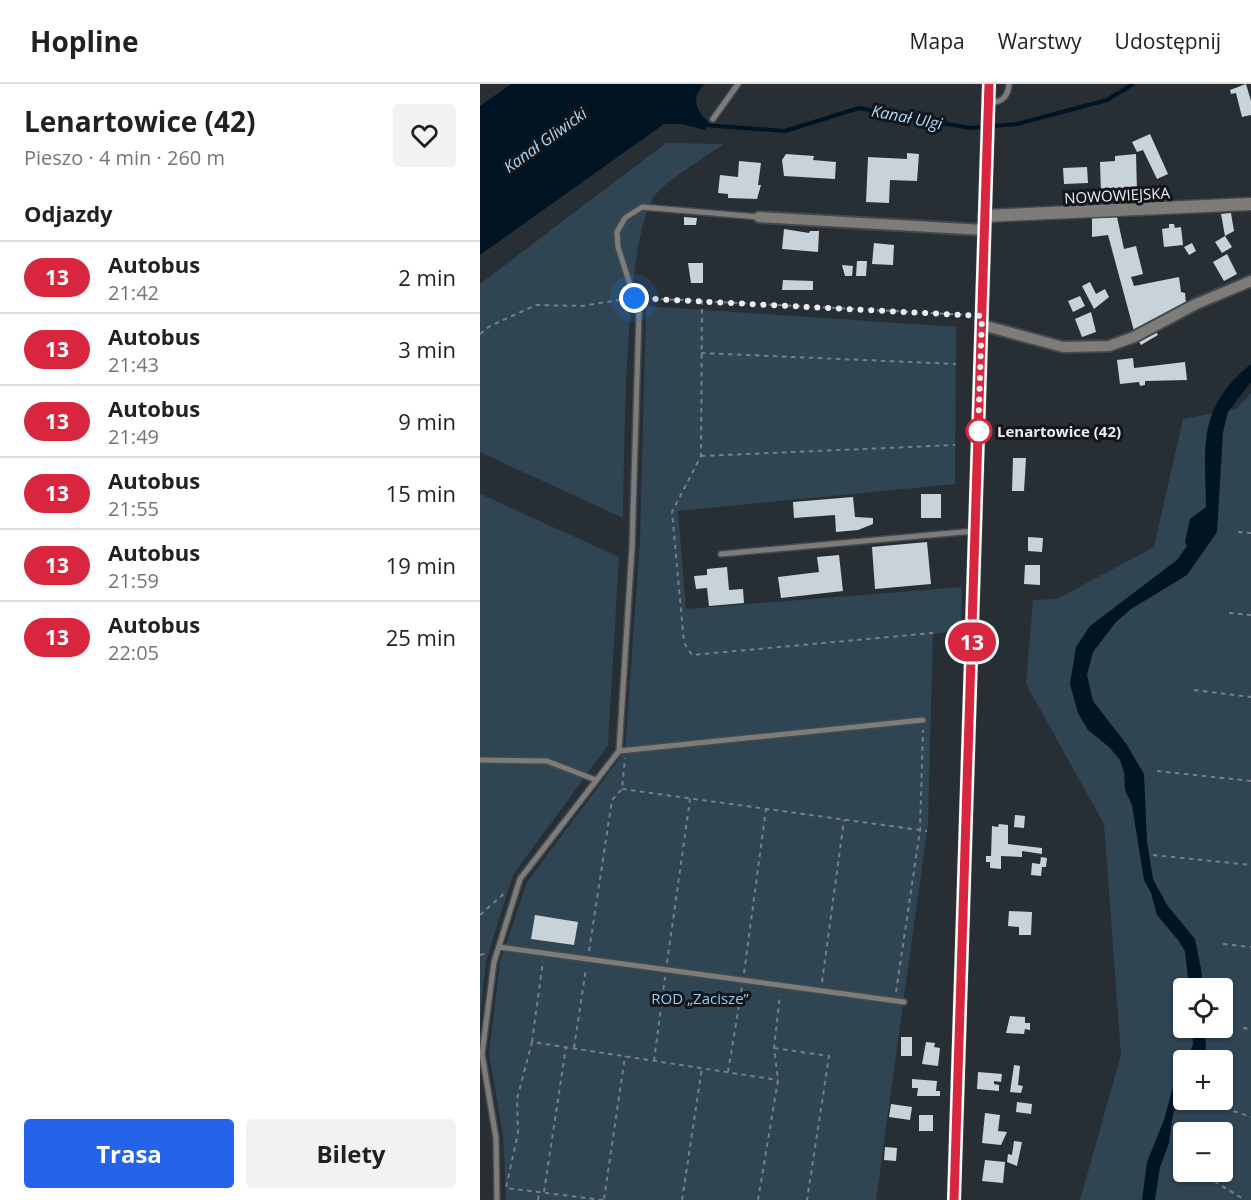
<!DOCTYPE html>
<html lang="pl">
<meta charset="utf-8">
<style>
body{margin:0;font-family:"Open Sans",sans-serif;background:#f2f2f2;color:#202124;height:100vh;display:flex;flex-direction:column;font-size:22px;white-space:nowrap}
*{box-sizing:border-box;margin:0}
p{font-size:20px;color:#757577}
.icon{flex:none;width:33px;height:33px;fill:none;stroke:currentColor;stroke-width:2;stroke-linecap:round;stroke-linejoin:round}
.map{position:relative;flex:1;overflow:hidden}
.details{display:flex;flex-direction:column;background:#fff;width:480px}
.details>*{flex:none}
.badge{padding:0 12px;border-radius:20px;font-size:21px;line-height:39px}
.tools{position:absolute;left:693px;top:894px;display:grid;gap:12px}
.tools a{display:grid;place-items:center;width:60px;height:60px;border-radius:6px;background:#fff;box-shadow:0 2px 4px #0004;font-size:30px}
.you{position:absolute;width:30px;height:30px;margin:-15px;border:4px solid #fff;border-radius:50%;background:#1a73e8;box-shadow:0 0 0 9px #1a73e833}
.map>.badge{position:absolute;translate:-50% -50%;box-shadow:0 0 0 3px #fff}
h2{padding:0 24px;font-size:22px;line-height:54px}
.round{display:grid;place-items:center;flex:none;width:63px;height:63px;border-radius:6px;background:#f2f2f2}
.head{display:flex;align-items:center;justify-content:space-between;height:102px;padding:0 24px}
h1{font-size:28px;font-weight:700;line-height:45px}
.primary-button{display:flex;gap:12px;margin-top:auto;padding:12px 24px}
.primary-button a{flex:1;height:69px;border-radius:6px;background:#2563eb;color:#fff;font-size:24px;font-weight:700;line-height:69px;text-align:center}
.primary-button a+a{background:#f2f2f2;color:#202124}
ul{padding:0;list-style:none}
li{display:flex;align-items:center;gap:18px;height:72px;padding:0 24px;border-top:2px solid #e0e0e0}
li div{flex:1}
li b{display:block;font-size:22px}
li em{font-style:normal}
li .badge{min-width:66px;font-weight:700;text-align:center}
header{display:flex;align-items:center;gap:36px;box-sizing:border-box;height:84px;padding:0 30px;background:#fff;border-bottom:2px solid #e0e0e0}
header strong{font-size:28px}
nav{display:flex;gap:33px;margin-inline-start:auto;font-size:21px}
main{display:flex;flex:1;min-height:0}
.map>svg:first-child{display:block}
.green{fill:#2f4553;fill-rule:evenodd}
.water{fill:#001424}
.lines{fill:none;stroke-linecap:round;stroke-linejoin:round}
.stream{stroke:#001424;stroke-width:4}
.building{fill:#c8d2d9}
.service-casing{stroke:#424a4f;stroke-width:8}
.minor-casing{stroke:#424a4f;stroke-width:14}
.tertiary-casing{stroke:#424a4f;stroke-width:15}
.secondary-casing{stroke:#424a4f;stroke-width:15}
.path{stroke:#787e83;stroke-width:2;stroke-dasharray:4.5 4.5;stroke-linecap:butt}
.service{stroke:#7e7c78;stroke-width:5}
.minor{stroke:#7e7c78;stroke-width:10}
.tertiary{stroke:#7e7c78;stroke-width:12}
.secondary{stroke:#aca8a2;stroke-width:12}
.line-casing{stroke:#fff;stroke-width:14}
.line{stroke:#d7263d;stroke-width:9}
.walk{stroke:#e9eef2;stroke-width:6;stroke-dasharray:0 10.8}
.stop-dot{fill:#fff;stroke:#d7263d;stroke-width:3}
.labels{text-anchor:middle;dominant-baseline:central;stroke-width:6;stroke-linejoin:round;paint-order:stroke}
.street-label{font-size:15px;fill:#e9eef2;stroke:#131619}
.stop-label{font-size:15px;font-weight:bold;fill:#e9eef2;stroke:#131619;text-anchor:start}
.park-label{font-size:15px;fill:#90cff9;stroke:#131619}
.water-label{font-size:16px;font-style:italic;fill:#a9dbfd;stroke:#131619}
</style>
<header>
<strong>Hopline</strong>
<nav><a>Mapa</a><a>Warstwy</a><a>Udostępnij</a></nav>
</header>
<main>
<section class="details">
<div class="head"><div><h1>Lenartowice (42)</h1><p>Pieszo · 4 min · 260 m</p></div><a class="round"><svg class="icon" aria-label="heart" viewBox="0 0 24 24"><path d="M12 20l-8-8c-3-5 5-10 8-4 3-6 11-1 8 4z"/></svg></a></div>
<h2>Odjazdy</h2>
<ul>
<li><span class="badge" style="background:#d7263d;color:#fff">13</span><div><b>Autobus</b><p>21:42</p></div><em>2 min</em></li>
<li><span class="badge" style="background:#d7263d;color:#fff">13</span><div><b>Autobus</b><p>21:43</p></div><em>3 min</em></li>
<li><span class="badge" style="background:#d7263d;color:#fff">13</span><div><b>Autobus</b><p>21:49</p></div><em>9 min</em></li>
<li><span class="badge" style="background:#d7263d;color:#fff">13</span><div><b>Autobus</b><p>21:55</p></div><em>15 min</em></li>
<li><span class="badge" style="background:#d7263d;color:#fff">13</span><div><b>Autobus</b><p>21:59</p></div><em>19 min</em></li>
<li><span class="badge" style="background:#d7263d;color:#fff">13</span><div><b>Autobus</b><p>22:05</p></div><em>25 min</em></li>
</ul>
<div class="primary-button"><a>Trasa</a><a>Bilety</a></div>
</section>
<div class="map">
<svg width="771" height="1116" viewBox="0 0 771 1116">
<rect width="100%" height="100%" fill="#272f34"/>
<path class="green" d="M186 59 243 60C225 74 191 93 177 109 143 146 145 374 143 434L0 368V200Z
M166 222 476 243 475 400 198 427 206 525 482 503 481 546 453 550 448 740 396 1116H26L23 1052 9 969 20 878 47 798 145 667 160 457Z
M771 309V1116H600L641 971 624 740 546 600 553 516 577 515 674 463 703 335 756 325ZM704 904H742V944H704ZM704 976H742V1016H704ZM704 1048H742V1088H704Z
M0 410 139 473 128 661 33 791 6 877 0 934Z"/>
<path class="water" d="M31 0H225C210 13 216 26 228 38L225 46 202 40H184L0 171V22Z
M771 280V298L748 328 743 348 737 448 707 491 651 525 636 538 613 568 607 591 613 617 647 661 664 690 667 757 673 795 687 821 715 855 722 890 720 904H709L705 867 698 856 677 831 671 809 664 796 652 721 645 706 644 688 640 676 629 663 608 646 598 629 590 600 596 563 610 542 697 476 707 462 705 458 710 435 726 423C725 361 717 324 771 280Z
M712 944H725L726 965 719 976H707L713 960Z
M703 981V1005L693 1030 689 1059 680 1083 675 1116H662L667 1078 684 1036 697 988Z"/>
<g class="lines">
<path class="stream" d="M224 41 305 47 379 24 490 44 537 40 627 16 653 0"/>
</g>
<path class="building" d="M766 0 771 17V31L762 33 756 9 751 10 750 6Z
M670 50 688 90 677 95 663 66 657 68 652 58Z
M427 69 439 70 437 97 410 96 409 119 386 118 388 73 427 75Z
M306 70 334 72 333 76 356 78 355 95 304 92 302 76Z
M656 70 657 108 621 110 620 78 635 77V72Z
M259 77 281 79 278 101H281L277 115 248 114V110L238 109 240 91 258 93Z
M607 83 608 99 584 100 583 84Z
M751 129 754 147 745 152 741 130Z
M204 133 217 134 216 141H204Z
M637 133 644 165 656 162 663 190 651 193 654 202 699 193 701 208 705 209 706 220 654 247 628 151 612 153V134Z
M689 140H694L695 144 701 143 703 161 684 163 682 145 689 144Z
M304 145 329 149 330 147H339L338 168 302 165Z
M745 152 752 163 742 169 735 158Z
M394 159 414 161 413 181 392 180Z
M712 159 716 167 709 171 704 163Z
M747 170 757 190 744 197 733 178Z
M377 177H387L386 192H376Z
M208 179H223V199H211Z
M362 181 373 182 372 192H365Z
M303 196 333 197V206H302Z
M610 198 616 210 625 205 629 213 614 225 602 202Z
M600 212 605 222 593 228 588 217Z
M611 228 616 248 602 253 595 235Z
M674 244 678 251 661 261 657 254Z
M653 274 654 284 705 278 707 296 665 297V301L660 302 659 298 640 300 637 276Z
M533 374H546L544 407H532Z
M441 410H461V434H441Z
M373 413 375 433 393 434V440L378 446 356 448 355 431 314 434 313 418Z
M548 453 563 454 562 468 548 467Z
M447 458 451 500 395 505 392 463Z
M359 471 363 507 301 514 298 493 339 488 337 473Z
M545 481H560V501L544 500Z
M247 483 249 506 263 505 264 519 229 522 227 504 216 505 214 492 227 491V485Z
M535 731 545 732 544 744 534 743Z
M519 740 528 741V760L562 764V770L542 767V773L521 772V785L510 784V778H506V772H511L512 742 518 743Z
M561 773 567 774 566 783H562L561 792 551 791 552 779 560 780Z
M529 827 552 828 551 851H539V843L528 842Z
M55 831 98 838 94 861 51 855Z
M530 932 545 933V939H550V946L545 945 544 950 526 949Z
M421 953H432V972H421Z
M446 958 455 959 454 963 460 964 458 982 442 980Z
M534 981 540 982 538 1001 543 1002 541 1009 530 1008Z
M498 988 522 990 521 998 514 997V1000L519 1001V1007L497 1005Z
M432 995 457 997 456 1007H460V1012H437L438 1004H432Z
M537 1018 552 1020 551 1030 536 1028Z
M411 1020 432 1023 430 1036 409 1033Z
M505 1029 520 1031 518 1047 527 1048 521 1061 502 1059Z
M439 1031H453V1047H439Z
M534 1057 542 1058 537 1082 527 1078 528 1070 532 1071Z
M405 1063 417 1064 416 1077 404 1076Z
M505 1076 525 1078 523 1099 502 1097Z"/>
<g class="lines">
<g class="service-casing">
<path id="service" d="M510 19C522 18 528 13 529 0
M233 35 258 0
M241 470 494 447
M139 667 443 636
M0 676 67 677 116 696
M19 863 424 918
M17 1116 16 1054 2 970 14 878 40 795 139 667 152 464 159 229 138 163 137 148 145 134 162 123 279 133"/>
</g>
<g class="minor-casing">
<path id="minor" d="M279 133 504 146
M502 241 583 263 629 262 654 253 716 220 771 197"/>
</g>
<g class="tertiary-casing">
<path id="tertiary" d="M504 132 771 120"/>
</g>
<g class="secondary-casing">
<path id="secondary" d="M474 1116 509 0"/>
</g>
<path class="path" d="M163 214 490 231
M222 216 221 372 192 428 204 559 212 571 453 549
M0 250 10 242 56 221 102 222 145 215
M221 269 476 280
M221 372 475 361
M758 448 771 449
M749 529 771 531
M714 606 771 613
M677 687 771 697
M142 705 447 747
M673 771 771 781
M0 831 27 807
M743 860 771 863
M109 867 132 716 142 705 145 674
M0 871 9 869
M187 879 210 715
M264 889 286 725
M342 898 364 736
M416 908 440 746 443 646
M763 944 771 945
M52 958 63 877
M94 964 106 884
M294 964 349 972 327 1116
M174 977 185 893
M248 988 262 903
M745 1024 771 1033
M719 1088 765 1116
M64 1108 86 963
M124 1115 145 972
M58 1116 59 1108
M123 1116 26 1104 38 1049 37 1015 52 958 298 996
M202 1116 222 984
M278 1116 298 996 294 964 300 911"/>
<use href="#service" class="service"/>
<use href="#minor" class="minor"/>
<use href="#tertiary" class="tertiary"/>
<use href="#secondary" class="secondary"/>
</g>
<g class="lines">
<g class="line-casing">
<path id="line" d="M474 1116 509 0"/>
</g>
<use href="#line" class="line"/>
<path class="walk" d="M154 214 502 232 498 351 499 347"/>
</g>
<circle class="stop-dot" cx="499" cy="347" r="12"/>
<g class="labels">
<g class="street-label">
<text transform="translate(637 111) rotate(-3)">NOWOWIEJSKA</text>
</g>
<g class="stop-label">
<text x="517" y="347">Lenartowice (42)</text>
</g>
<g class="park-label">
<text x="220" y="914">ROD „Zacisze”</text>
</g>
<g class="water-label">
<text transform="translate(427 33) rotate(11)">Kanał Ulgi</text>
<text transform="translate(65 56) rotate(-36)">Kanał Gliwicki</text>
</g>
</g>
</svg>
<div class="tools">
<a><svg class="icon" aria-label="locate" viewBox="0 0 24 24"><circle cx="12" cy="12" r="6"/><path d="M12 2v4M12 18v4M2 12h4M18 12h4"/></svg></a>
<a>+</a>
<a>−</a>
</div>
<div class="you" style="left:154px;top:214px"></div>
<b class="badge" style="left:492px;top:558px;background:#d7263d;color:#fff">13</b>
</div>
</main>
